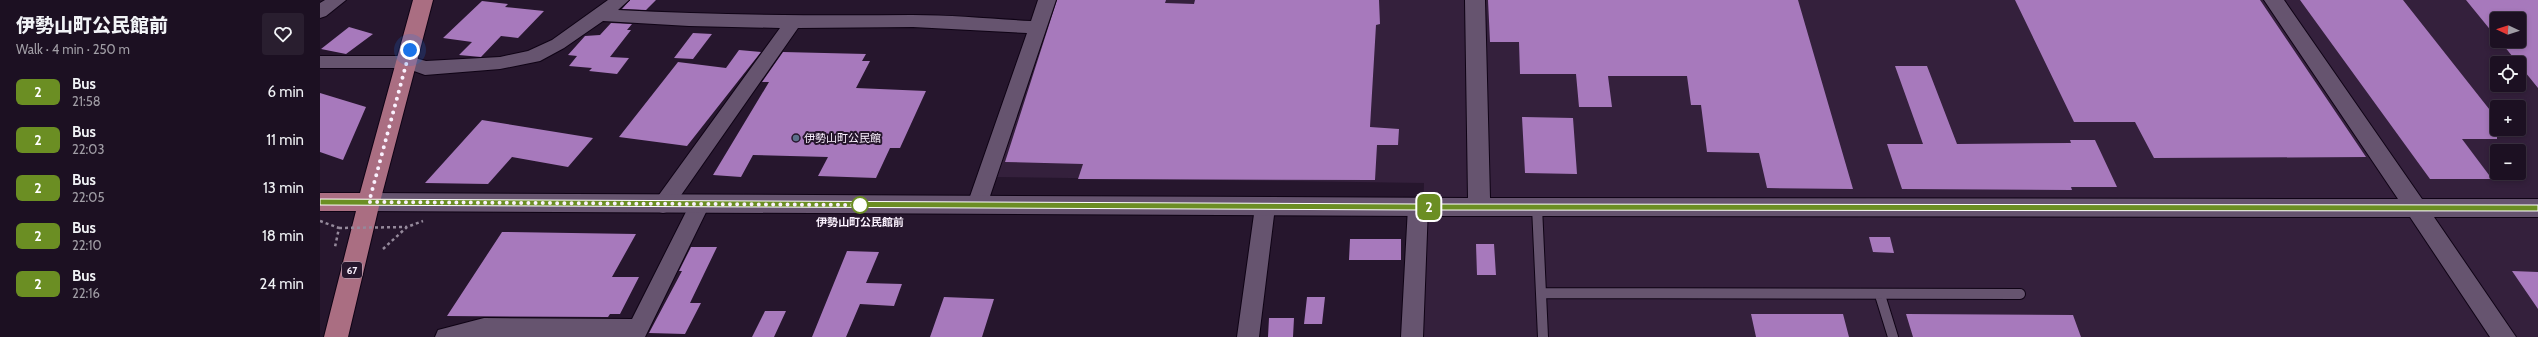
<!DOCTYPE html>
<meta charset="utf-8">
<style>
body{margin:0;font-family:Cabin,"Noto Sans JP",sans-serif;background:#291e2f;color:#f1f3f6;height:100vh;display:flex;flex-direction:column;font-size:15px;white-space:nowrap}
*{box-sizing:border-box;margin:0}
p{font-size:13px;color:#a09da5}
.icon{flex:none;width:22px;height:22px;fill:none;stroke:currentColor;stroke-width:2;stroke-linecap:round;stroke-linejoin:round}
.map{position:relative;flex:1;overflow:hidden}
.details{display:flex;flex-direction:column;background:#1c1022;width:320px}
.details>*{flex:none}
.badge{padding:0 8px;border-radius:6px;font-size:14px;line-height:26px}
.needle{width:26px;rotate:274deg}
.controls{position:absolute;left:2170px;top:12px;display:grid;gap:8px}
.controls a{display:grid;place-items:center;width:36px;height:36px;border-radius:4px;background:#1c1022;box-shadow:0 2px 6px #0003,0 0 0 1px #3a3040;font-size:20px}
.you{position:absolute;width:20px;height:20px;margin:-10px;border:3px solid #fff;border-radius:50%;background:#1a73e8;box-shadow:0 0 0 6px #1a73e833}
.map>.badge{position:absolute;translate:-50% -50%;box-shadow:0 0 0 2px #fff}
.round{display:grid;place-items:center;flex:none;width:42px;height:42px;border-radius:4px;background:#291e2f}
.headline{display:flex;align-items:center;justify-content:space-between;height:68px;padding:0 16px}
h1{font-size:19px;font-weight:800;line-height:30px}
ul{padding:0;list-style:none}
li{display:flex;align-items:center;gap:12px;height:48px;padding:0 16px}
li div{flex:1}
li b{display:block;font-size:15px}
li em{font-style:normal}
li .badge{min-width:44px;font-weight:700;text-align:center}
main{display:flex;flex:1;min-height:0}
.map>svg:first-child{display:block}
.built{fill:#34203c;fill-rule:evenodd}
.building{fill:#a779bc}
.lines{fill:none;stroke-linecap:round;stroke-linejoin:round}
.lane-casing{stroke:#0f0315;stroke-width:12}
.street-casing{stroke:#0f0315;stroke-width:2}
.secondary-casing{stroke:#0f0315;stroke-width:2}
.primary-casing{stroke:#0f0315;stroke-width:2}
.path{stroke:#95899b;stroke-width:2.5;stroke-dasharray:3 3;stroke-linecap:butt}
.lane{stroke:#66546f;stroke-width:10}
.street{fill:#66546f;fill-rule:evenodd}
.secondary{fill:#66546f;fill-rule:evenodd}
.primary{fill:#aa6e82;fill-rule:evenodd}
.path-bridge{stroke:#95899b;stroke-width:2.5;stroke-dasharray:3 3;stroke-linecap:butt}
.line{fill:#6b8e23;stroke:#fff}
.walk{stroke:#faf1fe;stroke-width:4;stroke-dasharray:0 7.2}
.service-dot{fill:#5c6f8a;stroke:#26162d;stroke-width:1.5}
.stop-dot{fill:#fff;stroke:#6b8e23;stroke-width:2}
.labels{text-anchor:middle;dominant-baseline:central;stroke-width:4;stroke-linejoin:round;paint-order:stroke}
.shield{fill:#26162d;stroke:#baafbf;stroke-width:1}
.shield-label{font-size:10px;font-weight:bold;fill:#faf1fe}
.poi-label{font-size:11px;fill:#faf1fe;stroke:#26162d;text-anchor:start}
.stop-label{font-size:11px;font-weight:bold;fill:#faf1fe;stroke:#26162d}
</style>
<main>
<section class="details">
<div class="headline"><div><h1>伊勢山町公民館前</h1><p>Walk · 4 min · 250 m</p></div><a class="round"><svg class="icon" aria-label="heart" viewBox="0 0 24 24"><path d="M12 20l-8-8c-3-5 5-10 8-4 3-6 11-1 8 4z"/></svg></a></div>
<ul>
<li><span class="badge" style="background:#6b8e23;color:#fff">2</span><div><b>Bus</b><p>21:58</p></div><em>6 min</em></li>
<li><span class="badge" style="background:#6b8e23;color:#fff">2</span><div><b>Bus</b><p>22:03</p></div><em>11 min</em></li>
<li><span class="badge" style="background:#6b8e23;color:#fff">2</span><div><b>Bus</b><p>22:05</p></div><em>13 min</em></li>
<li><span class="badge" style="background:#6b8e23;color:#fff">2</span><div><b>Bus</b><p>22:10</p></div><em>18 min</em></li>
<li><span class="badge" style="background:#6b8e23;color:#fff">2</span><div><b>Bus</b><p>22:16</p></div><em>24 min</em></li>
</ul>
</section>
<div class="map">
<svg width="2218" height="337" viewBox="0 0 2218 337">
<rect width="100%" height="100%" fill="#26162d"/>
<path class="built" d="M734 0H2218V337H1099L1104 183 676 177ZM2177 19H2199V41H2177ZM2177 63H2199V85H2177ZM2177 107H2199V129H2177ZM2177 151H2199V173H2177Z"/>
<path class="building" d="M310 0H336L326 10 302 9Z
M737 0H846L845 3 874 4 875 0H1059L1060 24 1056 25 1050 127 1079 129 1078 145H1057L1055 180 758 179 763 164 685 162Z
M1168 0H1478L1533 189 1447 188 1439 153 1387 152 1381 105H1371L1367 76H1288L1292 107H1259L1256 74H1200L1199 42H1170Z
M1695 0H1940L2046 157 1834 158 1815 122H1754Z
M1980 0H2083L2177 119V139H2142L2172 179H2110Z
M2146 0H2218V88L2180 41H2199V19H2177V38Z
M162 1 188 4 185 7 224 11 198 38 181 36 161 57 139 55 152 42 123 38Z
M291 23 312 24 307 30H311L290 57 309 58 297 74 269 71 272 68 249 66 257 56 248 55 265 36 280 35Z
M29 27 53 34 26 54 1 49Z
M373 33 392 34 373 59 354 58Z
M419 50 441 52 367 146 299 137 358 62 406 68Z
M463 52 546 54 542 61H550L536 88 606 91 580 148H570L556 178 498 176 508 157 433 155 421 177 393 175 449 82H442Z
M1575 66H1607L1637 144 1751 143 1750 140H1775L1797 187H1751L1752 190 1582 189 1567 144H1603Z
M0 93 46 107 23 160 0 152Z
M1202 117 1253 118 1257 174 1205 173Z
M162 120 273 138 248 167 192 157 168 184 105 183Z
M182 232 316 234 292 277H319L300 314H290L288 317 127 316Z
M1549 237H1570L1574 253 1553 252Z
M1030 239H1081V260H1029Z
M1156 244H1174L1176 275H1157Z
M371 247H397L370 303H381L365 334 329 333 362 271H359Z
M527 251 559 252 546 283 582 284 574 306 540 304 526 337H492Z
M2192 271 2218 272V309Z
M624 297 674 299 662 337H610Z
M987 297H1005L1002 324H984Z
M445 311H466L454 337H432Z
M1431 314H1523L1529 337H1436Z
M1586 314 1753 315 1761 337H1593Z
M949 318H974L973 337H948Z"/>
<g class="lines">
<g class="lane-casing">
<path id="lane" d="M1217 207 1223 337
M1221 293 1700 294
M1560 295 1573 337"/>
</g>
<g class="street-casing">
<path id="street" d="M5 0H26L6 16 0 18V3Z
M288 0H309L298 10C396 15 494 16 592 15 632 15 672 19 711 21L718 0H736L667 205 664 211 657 213 650 211 647 205 707 33 593 27 478 28 350 211 343 213 336 211 333 205 336 199 460 28 369 26 283 21 244 48 220 61 180 69 105 75 86 68H0V56H87L106 61 180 57 208 51 232 40Z
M380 196 387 198 390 204 325 337H115L118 330 164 318 312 319 373 198Z
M945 199 952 201 955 207 939 337H917L935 207 938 201Z
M1098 199 1105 201 1108 207 1103 337H1081L1088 207 1091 201Z"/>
</g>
<g class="secondary-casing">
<path id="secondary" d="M1145 0H1165L1170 198 2078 199 1944 0H1964L2102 199H2218V217H2114L2196 337H2170L2090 217 1098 216 49 211 41 208 38 202 41 196 49 193 1148 198Z"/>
</g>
<g class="primary-casing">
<path id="primary" d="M93 0H113L60 202 28 337H4L36 211H0V193H40Z"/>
</g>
<path class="path" d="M0 221 19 228 15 247
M63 249 87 227 103 221"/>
<use href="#lane" class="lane"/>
<use href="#street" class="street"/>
<use href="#secondary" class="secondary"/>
<use href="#primary" class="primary"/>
<path class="path-bridge" d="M19 228 87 227"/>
</g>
<path class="line" d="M0 199 1098 204 2218 205V211L1098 210 0 205Z"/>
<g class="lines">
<path class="walk" d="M90 50 49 202 540 205"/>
</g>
<circle class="service-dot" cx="476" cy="138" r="4"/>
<circle class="stop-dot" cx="540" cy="205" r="8"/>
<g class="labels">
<rect class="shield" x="22" y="262" width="20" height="16" rx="3"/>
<g class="shield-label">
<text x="32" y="270">67</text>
</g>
<g class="poi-label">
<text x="484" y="138">伊勢山町公民館</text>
</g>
<g class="stop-label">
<text x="540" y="222">伊勢山町公民館前</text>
</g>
</g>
</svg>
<div class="controls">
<a><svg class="needle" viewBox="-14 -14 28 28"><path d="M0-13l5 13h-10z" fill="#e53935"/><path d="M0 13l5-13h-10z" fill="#a09da5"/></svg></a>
<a><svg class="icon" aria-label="locate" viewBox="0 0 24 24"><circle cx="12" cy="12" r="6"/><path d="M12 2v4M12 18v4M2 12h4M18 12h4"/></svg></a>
<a>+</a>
<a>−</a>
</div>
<div class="you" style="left:90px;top:50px"></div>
<b class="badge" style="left:1109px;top:207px;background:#6b8e23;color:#fff">2</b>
</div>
</main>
